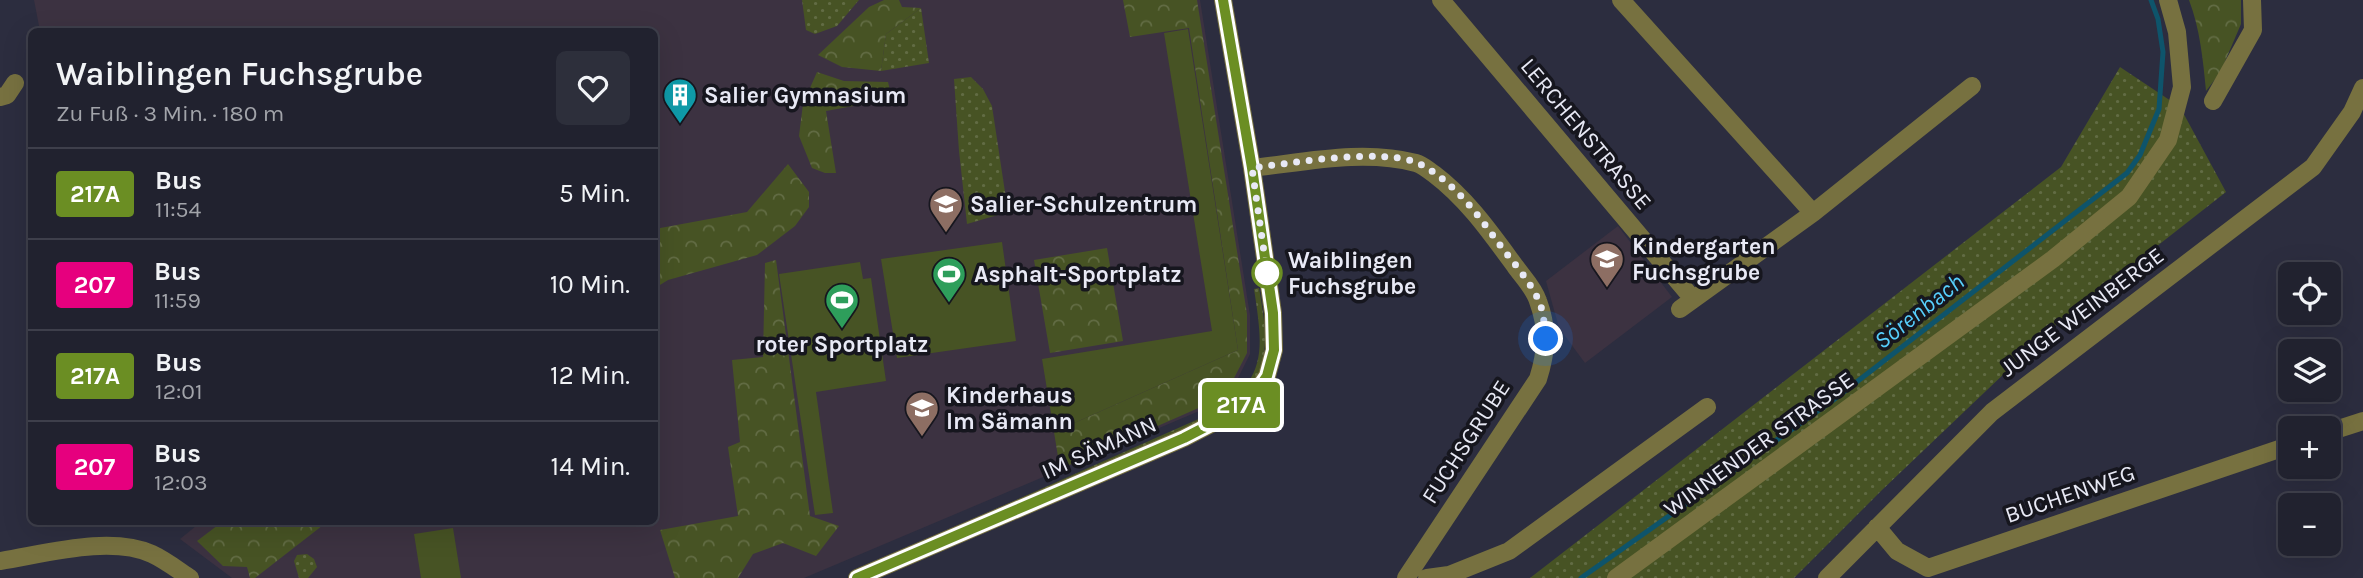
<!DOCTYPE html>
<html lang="de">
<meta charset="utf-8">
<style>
body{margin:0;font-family:Karla,sans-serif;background:#2d2f3b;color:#f1f3f6;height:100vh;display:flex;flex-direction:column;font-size:26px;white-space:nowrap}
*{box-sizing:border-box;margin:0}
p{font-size:23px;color:#a2a4aa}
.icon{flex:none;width:38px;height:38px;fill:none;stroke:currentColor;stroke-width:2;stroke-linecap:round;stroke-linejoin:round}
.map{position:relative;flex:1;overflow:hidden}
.panel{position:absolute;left:28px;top:28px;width:630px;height:497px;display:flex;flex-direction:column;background:#21222f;border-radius:10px;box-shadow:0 7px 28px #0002,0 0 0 2px #3e3f4b}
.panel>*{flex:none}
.badge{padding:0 14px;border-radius:5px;font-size:24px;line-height:46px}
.tools{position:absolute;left:2278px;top:262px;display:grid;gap:14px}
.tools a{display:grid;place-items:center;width:63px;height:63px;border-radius:10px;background:#21222f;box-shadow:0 7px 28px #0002,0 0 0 2px #3e3f4b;font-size:35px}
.you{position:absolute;width:35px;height:35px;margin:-18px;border:5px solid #fff;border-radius:50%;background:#1a73e8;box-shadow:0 0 0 10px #1a73e833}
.map>.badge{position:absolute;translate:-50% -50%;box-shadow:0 0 0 4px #fff}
.round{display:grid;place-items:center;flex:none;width:74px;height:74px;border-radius:10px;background:#2d2f3b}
.overview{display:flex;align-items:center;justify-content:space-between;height:119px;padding:0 28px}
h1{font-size:33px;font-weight:600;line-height:52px}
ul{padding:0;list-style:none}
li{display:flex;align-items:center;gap:21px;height:91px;padding:0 28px;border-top:2px solid #3e3f4b}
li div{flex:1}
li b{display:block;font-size:26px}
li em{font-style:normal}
li .badge{min-width:77px;font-weight:700;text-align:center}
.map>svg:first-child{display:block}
.education{fill:#3c3241}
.grass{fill:url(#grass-dots)}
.forest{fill:url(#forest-crowns)}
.pitch{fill:#475324}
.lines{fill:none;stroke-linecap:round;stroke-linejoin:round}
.stream{stroke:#0e546b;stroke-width:5}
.minor{stroke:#777140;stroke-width:18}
.line-casing{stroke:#fff;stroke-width:16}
.line{stroke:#6b8e23;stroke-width:10}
.walk{stroke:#e8e9f5;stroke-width:7;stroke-dasharray:0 12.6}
.stop-dot{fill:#fff;stroke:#6b8e23;stroke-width:3.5}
.labels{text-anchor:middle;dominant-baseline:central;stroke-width:7;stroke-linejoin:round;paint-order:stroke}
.poi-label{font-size:23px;font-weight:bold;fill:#e8e9f5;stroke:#16161e;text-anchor:start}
.street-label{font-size:23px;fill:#e8e9f5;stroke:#16161e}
.stop-label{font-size:23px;font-weight:bold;fill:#e8e9f5;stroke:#16161e;text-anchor:start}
.water-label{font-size:24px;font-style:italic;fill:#57cefb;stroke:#16161e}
</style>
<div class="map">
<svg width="2363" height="578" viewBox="0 0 2363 578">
<defs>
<pattern id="grass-dots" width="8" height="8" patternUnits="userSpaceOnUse" patternTransform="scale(1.75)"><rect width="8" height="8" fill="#475324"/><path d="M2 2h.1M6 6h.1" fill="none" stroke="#626c44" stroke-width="1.8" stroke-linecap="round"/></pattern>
<pattern id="forest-crowns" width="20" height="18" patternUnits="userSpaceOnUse" patternTransform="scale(1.75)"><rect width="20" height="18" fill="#475324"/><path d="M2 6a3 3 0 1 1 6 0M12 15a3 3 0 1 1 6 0" fill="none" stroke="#626c44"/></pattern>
</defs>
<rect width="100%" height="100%" fill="#2c2d3f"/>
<path class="education" d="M34 0H1200L1250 315V354L1235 384 1204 409 804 578H232L180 539 201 522H654V32L40 31Z
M1618 226 1672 297 1585 363 1559 328 1546 281Z"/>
<path class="grass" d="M802 0H859L837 26 815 34 806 30Z
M921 8 929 63 881 71 886 34Z
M2120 67 2180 107 2226 192 2050 330 1882 490 1794 578H1530L2061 167Z
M971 77 983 89 992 106 1008 212 967 224 959 151 954 79Z
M1259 288C1265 323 1273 363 1246 393 1236 404 1218 412 1205 421L935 536 1203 417C1268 383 1264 354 1254 289Z
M307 554 314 559 317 567 308 578H299L294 561 297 555Z"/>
<path class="forest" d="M884 0H899L902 7 921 8 886 34 881 71 842 67 818 55 869 7Z
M1123 0H1197L1247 314V353L1232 382 1203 406 1060 469 1054 432 1238 350 1189 28 1130 37Z
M2189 0H2241V24L2220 73 2206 91C2203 60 2200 29 2189 0Z
M817 72 844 81 888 82 892 99 826 111 836 173H825L812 168 799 136 803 104Z
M788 164 809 192V207L795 226 757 255 668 280 655 288V229L747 212Z
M1107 248 1123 341 1050 353 1034 260Z
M776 260 810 516 839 526 816 556 783 543 753 554 738 578H675L660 530 738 516 728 447 740 442 732 360 763 357 765 263Z
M222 522H327L255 578H250L247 567 223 566 197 541Z"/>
<path class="pitch" d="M1188 29 1238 350 1054 432 1042 359 1212 331 1164 33Z
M1002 242 1016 341 897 358 881 259Z
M860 262 863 279 871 278 886 381 816 392 833 513 815 515 779 274Z
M453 528 461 578H421L414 534Z"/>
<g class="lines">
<path class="stream" d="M1581 578 1832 401 2127 173 2140 155 2159 109 2163 52 2158 19 2151 0"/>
<path class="minor" d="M1441 0 1693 299
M1621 0 1813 213
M0 97 7 95 15 83
M2213 101 2253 30 2252 0
M1252 168C1306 162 1363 149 1416 163 1423 165 1428 170 1434 174 1467 199 1490 232 1515 266 1522 276 1534 288 1538 301 1548 328 1547 351 1538 379L1406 578
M1680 309 1813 213 1972 86
M2329 432 2363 421
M1877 527 1897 551 1928 568 2291 445
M0 561C45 554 110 535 152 554 165 560 178 570 190 578
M857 578 1184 438 1215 422 1251 399 1267 376 1274 350 1273 313 1252 168 1223 0
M1427 578 1449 575 1509 551 1707 407
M1616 578 2053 259 2129 197 2168 140 2182 87 2177 32 2168 0
M1827 578 1992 412 2313 167 2352 112 2363 88"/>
</g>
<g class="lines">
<g class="line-casing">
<path id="line" d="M857 578 1184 438 1215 422 1251 399 1267 376 1274 350 1273 313 1252 168 1223 0"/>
</g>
<use href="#line" class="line"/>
<path class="walk" d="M1267 273 1252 168C1293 163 1387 146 1422 165 1455 183 1478 215 1500 245 1512 261 1528 279 1537 297 1544 310 1544 325 1546 339"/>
</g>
<defs>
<g id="building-pin" transform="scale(1.75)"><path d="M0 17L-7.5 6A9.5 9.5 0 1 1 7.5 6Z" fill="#0f9aa8" stroke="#16161e"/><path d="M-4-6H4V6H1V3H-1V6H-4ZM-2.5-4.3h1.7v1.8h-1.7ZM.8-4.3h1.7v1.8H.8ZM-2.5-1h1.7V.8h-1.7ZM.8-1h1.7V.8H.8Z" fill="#fff"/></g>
<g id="school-pin" transform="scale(1.75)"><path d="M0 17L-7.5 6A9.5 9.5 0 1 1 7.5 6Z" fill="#8d6e63" stroke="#16161e"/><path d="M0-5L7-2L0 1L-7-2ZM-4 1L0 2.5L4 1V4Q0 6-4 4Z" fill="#fff"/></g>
<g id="stadium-pin" transform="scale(1.75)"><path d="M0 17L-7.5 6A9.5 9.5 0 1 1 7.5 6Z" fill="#2e9e5b" stroke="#16161e"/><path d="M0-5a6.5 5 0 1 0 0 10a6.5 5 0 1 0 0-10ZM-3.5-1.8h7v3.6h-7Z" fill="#fff"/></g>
</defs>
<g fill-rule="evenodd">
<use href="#building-pin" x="680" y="95"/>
<use href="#school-pin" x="946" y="204"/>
<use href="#school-pin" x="1607" y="259"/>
<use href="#stadium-pin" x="949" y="274"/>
<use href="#stadium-pin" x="842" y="300"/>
<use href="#school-pin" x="922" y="408"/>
</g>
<circle class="stop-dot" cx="1267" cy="273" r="14"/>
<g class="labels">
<g class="poi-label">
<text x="704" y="95">Salier Gymnasium</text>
<text x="970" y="204">Salier-Schulzentrum</text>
<text x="1632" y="246">Kindergarten<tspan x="1632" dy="26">Fuchsgrube</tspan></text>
<text x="974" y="274">Asphalt-Sportplatz</text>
<text x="842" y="344" text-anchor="middle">roter Sportplatz</text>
<text x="946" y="395">Kinderhaus<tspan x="946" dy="26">Im Sämann</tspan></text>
</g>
<g class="street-label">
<text transform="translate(1586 134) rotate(50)">LERCHENSTRASSE</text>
<text transform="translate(2082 312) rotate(-37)">JUNGE WEINBERGE</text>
<text transform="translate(1466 442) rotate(-57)">FUCHSGRUBE</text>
<text transform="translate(1759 444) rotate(-36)">WINNENDER STRASSE</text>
<text transform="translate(1099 448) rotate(-24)">IM SÄMANN</text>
<text transform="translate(2070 494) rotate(-19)">BUCHENWEG</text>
</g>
<g class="stop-label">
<text x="1288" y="260">Waiblingen<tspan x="1288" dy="26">Fuchsgrube</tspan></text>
</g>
<g class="water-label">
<text transform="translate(1919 311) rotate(-38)">Sörenbach</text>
</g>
</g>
</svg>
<div class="tools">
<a><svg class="icon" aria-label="locate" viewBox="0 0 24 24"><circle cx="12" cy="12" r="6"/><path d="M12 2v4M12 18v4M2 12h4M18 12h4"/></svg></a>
<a><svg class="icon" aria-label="layers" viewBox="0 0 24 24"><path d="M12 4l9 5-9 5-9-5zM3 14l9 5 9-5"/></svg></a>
<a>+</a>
<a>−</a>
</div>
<div class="you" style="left:1546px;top:339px"></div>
<b class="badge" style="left:1241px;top:405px;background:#6b8e23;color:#fff">217A</b>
<section class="panel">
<div class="overview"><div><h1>Waiblingen Fuchsgrube</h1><p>Zu Fuß · 3 Min. · 180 m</p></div><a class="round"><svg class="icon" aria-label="heart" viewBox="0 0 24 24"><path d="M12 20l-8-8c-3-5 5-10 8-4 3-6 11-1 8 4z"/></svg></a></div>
<ul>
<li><span class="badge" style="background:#6b8e23;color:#fff">217A</span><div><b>Bus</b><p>11:54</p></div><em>5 Min.</em></li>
<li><span class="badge" style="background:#e6007e;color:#fff">207</span><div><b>Bus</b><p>11:59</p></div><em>10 Min.</em></li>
<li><span class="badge" style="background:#6b8e23;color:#fff">217A</span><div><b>Bus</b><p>12:01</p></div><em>12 Min.</em></li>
<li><span class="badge" style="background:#e6007e;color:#fff">207</span><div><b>Bus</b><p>12:03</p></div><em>14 Min.</em></li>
</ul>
</section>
</div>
